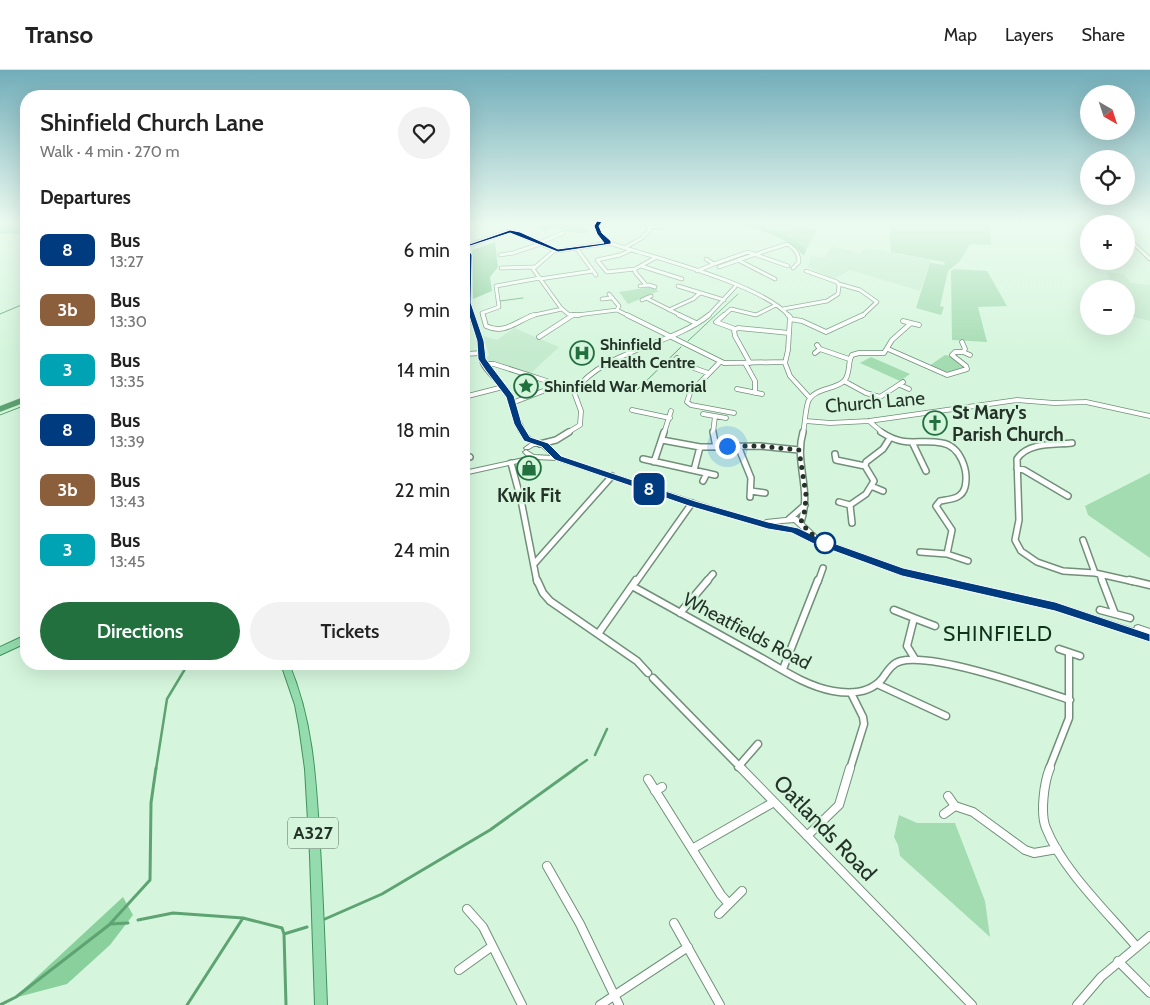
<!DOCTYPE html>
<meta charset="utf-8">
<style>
body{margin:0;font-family:Cabin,sans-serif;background:#f2f2f2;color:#222;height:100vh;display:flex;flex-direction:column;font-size:19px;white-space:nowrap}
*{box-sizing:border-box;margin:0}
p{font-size:16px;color:#767676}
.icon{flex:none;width:28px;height:28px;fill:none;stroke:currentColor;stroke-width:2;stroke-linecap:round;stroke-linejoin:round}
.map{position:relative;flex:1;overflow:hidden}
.side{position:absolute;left:20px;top:20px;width:450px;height:580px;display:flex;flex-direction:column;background:#fff;border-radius:20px;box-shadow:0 5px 20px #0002}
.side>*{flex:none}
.badge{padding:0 10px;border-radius:8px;font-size:18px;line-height:32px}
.needle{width:32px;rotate:141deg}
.buttons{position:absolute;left:1080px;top:15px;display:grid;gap:10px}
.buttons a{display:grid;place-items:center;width:55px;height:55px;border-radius:50%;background:#fff;box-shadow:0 5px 20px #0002;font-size:25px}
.you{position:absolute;width:25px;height:25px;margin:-12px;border:4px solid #fff;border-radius:50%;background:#1a73e8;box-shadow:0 0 0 8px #1a73e833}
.map>.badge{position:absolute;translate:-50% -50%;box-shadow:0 0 0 2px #fff}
h2{padding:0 20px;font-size:19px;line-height:45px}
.round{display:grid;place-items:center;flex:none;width:52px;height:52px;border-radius:26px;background:#f2f2f2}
.headline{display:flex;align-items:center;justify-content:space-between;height:85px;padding:0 20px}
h1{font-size:24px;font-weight:600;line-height:38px}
.cta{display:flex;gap:10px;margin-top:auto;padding:10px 20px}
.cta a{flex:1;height:58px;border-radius:30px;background:#23703f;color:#fff;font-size:20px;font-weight:600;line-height:58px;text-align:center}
.cta a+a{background:#f2f2f2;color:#222}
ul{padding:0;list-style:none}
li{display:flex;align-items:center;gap:15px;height:60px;padding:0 20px}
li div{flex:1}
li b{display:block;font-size:19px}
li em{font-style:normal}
li .badge{min-width:55px;font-weight:700;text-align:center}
header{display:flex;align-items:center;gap:30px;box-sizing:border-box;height:70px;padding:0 25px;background:#fff;border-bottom:1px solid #e0e0e0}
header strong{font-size:24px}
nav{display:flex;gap:28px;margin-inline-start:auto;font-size:18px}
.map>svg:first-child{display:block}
.built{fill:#c5ebce}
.green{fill:#a4dcb2}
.forest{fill:#8ad09c}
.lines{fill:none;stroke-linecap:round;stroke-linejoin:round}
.stream-far2{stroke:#5ea372;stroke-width:1}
.stream-far1{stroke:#5ea372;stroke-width:2.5}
.stream{stroke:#5ea372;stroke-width:3}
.river{fill:#5ea372;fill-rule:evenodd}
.street-far4-casing{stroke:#718f79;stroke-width:4.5}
.street-far3-casing{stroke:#718f79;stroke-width:5.5}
.street-far2-casing{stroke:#718f79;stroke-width:8}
.street-far1-casing{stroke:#718f79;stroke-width:9}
.street-casing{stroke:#718f79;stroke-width:10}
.secondary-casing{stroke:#718f79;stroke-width:2}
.primary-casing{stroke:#3f925b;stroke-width:2}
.street-far4{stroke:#fff;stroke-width:3}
.street-far3{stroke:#fff;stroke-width:4}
.street-far2{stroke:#fff;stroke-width:5}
.street-far1{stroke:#fff;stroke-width:6}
.street{stroke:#fff;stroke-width:8}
.secondary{fill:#fff;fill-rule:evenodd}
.primary{fill:#94dcad;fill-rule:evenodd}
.line{fill:#003b80;stroke:#fff}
.walk{stroke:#253228;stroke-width:5;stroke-dasharray:0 9}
.stop-dot{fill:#fff;stroke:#003b80;stroke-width:2.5}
.labels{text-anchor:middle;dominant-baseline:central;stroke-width:4.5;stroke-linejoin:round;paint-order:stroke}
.far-poi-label{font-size:16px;font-weight:bold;fill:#253228;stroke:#d5f6dd;text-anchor:start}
.shield{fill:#d5f6dd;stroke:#5a6d5e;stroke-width:1}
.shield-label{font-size:18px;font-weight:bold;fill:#253228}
.street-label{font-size:19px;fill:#253228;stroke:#d5f6dd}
.poi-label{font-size:19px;font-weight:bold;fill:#253228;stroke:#d5f6dd;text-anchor:start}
.quarter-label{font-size:21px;letter-spacing:1px;fill:#0e321b;stroke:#d5f6dd}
.near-street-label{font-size:22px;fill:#253228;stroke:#d5f6dd}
</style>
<header>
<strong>Transo</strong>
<nav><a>Map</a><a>Layers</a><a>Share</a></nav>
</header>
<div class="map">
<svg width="1150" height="935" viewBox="0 0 1150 935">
<rect width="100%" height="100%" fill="#d5f6dd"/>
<path class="built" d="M832 176 860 183 866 178 931 190 920 221 850 200 834 209 807 197 811 186 825 188Z
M1106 202 1124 204 1131 213 1150 215V251L1126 245V219H1109L1106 211H1111Z
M514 258 559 277 530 304 487 291 485 289 489 285 483 266 497 270Z"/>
<path class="green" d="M741 152H786L817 160 806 180 781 164Z
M889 152H990L991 175 970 174 960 191 948 201 940 236 944 237 941 245 916 238 930 193 945 195 944 192 891 182Z
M954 199 987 201 1007 236 978 237 987 272 952 270 951 201Z
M651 217 659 221 628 234 619 222Z
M945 285 950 286 964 298 949 303 929 296Z
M871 287 910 304 900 311 860 293Z
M1150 403V488L1088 445 1085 436Z
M899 745 917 753H955L985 831 990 867 900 786 898 775 894 767Z"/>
<path class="forest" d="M0 152H26V163L0 164Z
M551 152H580L589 162C579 164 563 162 555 156L544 161 537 158Z
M729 152C754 152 788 161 806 180L804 186C784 164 756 159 729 152Z
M495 172 498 197 490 207 492 221 473 229 472 180Z
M123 827 133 845 110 875 67 914 14 928Z"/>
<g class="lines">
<path class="stream-far2" d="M500 231 523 228
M0 244 26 233
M688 271 738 224
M636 321 681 277
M0 345 26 335"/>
<path class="stream-far1" d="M595 685 607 659
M156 699 167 629 188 594
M574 699 587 690"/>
<path class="stream" d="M243 848 282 858 284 864 307 857
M325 849 382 824 490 760 576 698
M138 850 173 843 243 848 187 935
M111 854 128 853
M284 864 286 935
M0 935 16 927 109 855 150 810 151 733 156 698"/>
<path class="river" d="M26 326V332L0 342V336Z"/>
<g class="street-far4-casing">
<path id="street-far4" d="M584 152 597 155
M599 152 597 155 599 164 609 173C652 187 762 214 789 246
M1122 152V154
M649 157H660
M1126 161 1133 173 1150 189
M539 173 563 163
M464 177 510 161 557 181 609 173
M624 178 642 168 650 159 646 152
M577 179 596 205
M555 180 533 199 561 238 568 244 577 245 617 240 629 246
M631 180 620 185 597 190 607 202 635 199 655 188
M500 185 513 183 540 174
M714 194 748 182 788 196
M641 196 682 209
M719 197 739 190
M501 198 534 197
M635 199V202L646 215
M697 201 714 194 706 189
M540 209 593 201
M775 209 738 190 787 174C795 178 799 183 799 192L793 198
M839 214 860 220 877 232 862 246
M640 216 649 215 655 217
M678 216 724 230
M609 224 619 236 617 240
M646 228 682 246
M602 229 611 228
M642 230 651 226
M783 239 827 231 838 224 839 216 837 212 806 201
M669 240 693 229 700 223
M483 246 482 243 499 237 496 216 540 208
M530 246 562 239
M708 246 735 217
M723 246 731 239 756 245 776 235"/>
</g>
<g class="street-far3-casing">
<path id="street-far3" d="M483 245 486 256C504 265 517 251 534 245
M575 245H579
M627 245 724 293 785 292
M679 245 696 253
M724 245 716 252 735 259
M788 245 790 247 788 280 785 293 790 306 810 328
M790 249 802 251 826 262 863 245
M903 251 919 255
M539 267 573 245
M962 272 965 279 963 282 970 285
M820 279 849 289
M888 279 947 305 967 299 966 296 952 285 955 282H963
M815 283 820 279 817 275
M464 284 483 283
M674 291 708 303
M720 292 690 323 687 332 691 335 734 343
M745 293 755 311V323
M750 293 735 266 734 260 738 258 789 263
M484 294H494L550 312 551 318 512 333
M670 295 677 288
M844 311 866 323 880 327 903 312
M900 315 909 319
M737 319 762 324
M464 327 503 317
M632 340 670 348
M703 344 726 348
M806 351 830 353 869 351 1017 330 1054 333 1086 332 1150 346
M869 351 883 363
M567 363 580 355 581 341 574 322C603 280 671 276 709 245
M664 363 671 341
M713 363 715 346
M803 363C805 354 805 342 808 332 813 318 835 320 844 311 851 304 847 293 852 285L859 283H884L892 270 910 254"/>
</g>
<g class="street-far2-casing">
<path id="street-far2" d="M713 362 716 377
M881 362C907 379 918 368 942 373 960 376 969 400 965 417 962 429 951 429 940 431L936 436 952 460 947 484 920 482
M662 370 700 377 760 376 799 380
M1072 373C1054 375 1028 372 1017 389L1019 450 1015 470 1021 481 1037 492 1063 501 1095 503 1135 512
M540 374 556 370 569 362
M913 374 926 401
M738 376 751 408 750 427
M835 384 836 390 865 396
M464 389 470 387
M643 389 715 405
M654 392 664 362
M511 393 521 430 537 512
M1017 398 1024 400 1068 426
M694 400 700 377
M703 411 707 403
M871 416 883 421
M751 421 765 423
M839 432 850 435
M789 449 805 435
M801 452C812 419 794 393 803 362
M852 453 850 435 866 424 874 411 865 396 866 392 883 379 890 368
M1083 470 1095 503
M947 484 968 491
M534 494 612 406
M1100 505 1103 512
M636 512 692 433
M706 512 713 504
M818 512 823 498"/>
</g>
<g class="street-far1-casing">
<path id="street-far1" d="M537 510 543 523 550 531 637 591 648 603
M1102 510 1115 544
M1129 510 1150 515
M632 516C674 539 716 563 758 586 781 599 806 616 833 621 850 624 870 623 882 609 887 602 892 593 901 591 935 583 1034 618 1070 630
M894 540 914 548
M1100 540 1130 548
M680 543 708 510
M598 564 636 510
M1059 579 1080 586
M915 589 907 576 914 548 935 556
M783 599 818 510
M653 608 742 699
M877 614 946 646
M738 697 758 674
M850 699 864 654 863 647 851 623
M1049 699 1069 648V583"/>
</g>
<g class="street-casing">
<path id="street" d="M741 698 972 935
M1050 698C1044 712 1040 744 1046 758 1062 799 1107 842 1136 876
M648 709 692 779
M655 721 662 717
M948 726 955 736
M944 744 955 736 973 742 1025 780 1034 783 1057 779
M807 766 839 735 850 698
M547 796 580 854 619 935
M729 834 721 825 692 779 774 732
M467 839 483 857 522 935
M719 844 742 821
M674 853 720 935
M1118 891 1150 923
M459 900 491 877
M600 935 688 877
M1077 935 1101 907 1150 866"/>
</g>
<g class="secondary-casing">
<path id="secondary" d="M464 176 469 181 470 187V233L472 241 481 266 486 293 490 300 507 318 512 326 520 350 526 363 531 368 539 372 545 373 560 387 694 431 763 452 766 450 795 447H797L816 465 817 468 903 499 1055 533 1134 559 1135 556 1138 555 1150 559V570L1055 539 902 505 813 472 793 462 768 458 690 435 557 390 536 389 464 405V401L528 387 523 382 526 380 534 385 552 386 541 376H534L529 379H525L524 378 531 373C513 364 514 342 507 326 501 314 489 308 482 296 477 287 479 276 477 266 474 256 468 247 466 237 464 223 468 208 467 194 467 188 464 182 464 176ZM794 452 805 462 794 458 770 454Z"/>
</g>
<g class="primary-casing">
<path id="primary" d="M26 565V573L0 585V577Z
M281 594H289C314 653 316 713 320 776 323 829 325 882 327 935H315L310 786 305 699 299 656 295 635Z"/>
</g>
<use href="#street-far4" class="street-far4"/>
<use href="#street-far3" class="street-far3"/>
<use href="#street-far2" class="street-far2"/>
<use href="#street-far1" class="street-far1"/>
<use href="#street" class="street"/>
<use href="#secondary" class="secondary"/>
<use href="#primary" class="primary"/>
</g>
<linearGradient id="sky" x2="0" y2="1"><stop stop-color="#71adb9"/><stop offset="0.54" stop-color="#ecfbf0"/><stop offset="1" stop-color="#ecfbf0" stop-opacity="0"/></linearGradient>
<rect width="1150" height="283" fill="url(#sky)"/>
<path class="line" d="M597 151 602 152 599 156 602 163 611 171V174L558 182 510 163 467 177 472 185 471 233 484 271 486 289 514 326 522 354 530 367 548 373 561 386 695 431 768 452 798 458 819 468 903 498 1055 532 1150 564V572L1055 541 902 506 812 473 792 463 768 459 689 436 555 390 542 377 524 371 514 354 506 327 486 301 478 289 477 271 465 233 466 185 461 177 510 160 520 162 558 179 604 173 597 164 594 156Z"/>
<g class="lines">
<path class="walk" d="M727 376H760L799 380 806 425 805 440 801 452 809 462 825 473"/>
</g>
<defs>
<g id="hospital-ring" transform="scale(1.25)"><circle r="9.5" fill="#d5f6dd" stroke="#23703f" stroke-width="1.5"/><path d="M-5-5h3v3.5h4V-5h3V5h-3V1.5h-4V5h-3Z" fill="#23703f"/></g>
<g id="sight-ring" transform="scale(1.25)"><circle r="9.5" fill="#d5f6dd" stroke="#23703f" stroke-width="1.5"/><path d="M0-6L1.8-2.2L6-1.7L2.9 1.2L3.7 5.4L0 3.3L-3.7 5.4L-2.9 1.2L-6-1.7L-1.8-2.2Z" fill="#23703f"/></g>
<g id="church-ring" transform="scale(1.25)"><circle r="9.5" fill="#d5f6dd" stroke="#23703f" stroke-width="1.5"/><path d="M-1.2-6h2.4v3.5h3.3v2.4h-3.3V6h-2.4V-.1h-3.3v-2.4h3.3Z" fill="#23703f"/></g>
<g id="shop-ring" transform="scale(1.25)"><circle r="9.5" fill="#d5f6dd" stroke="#23703f" stroke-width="1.5"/><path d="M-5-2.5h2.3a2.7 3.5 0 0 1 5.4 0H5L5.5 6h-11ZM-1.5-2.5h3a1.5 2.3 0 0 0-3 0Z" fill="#23703f"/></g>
</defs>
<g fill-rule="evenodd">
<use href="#hospital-ring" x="582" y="283"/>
<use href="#sight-ring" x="526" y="316"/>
<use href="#church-ring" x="935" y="353"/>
<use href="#shop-ring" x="529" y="398"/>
</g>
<circle class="stop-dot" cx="825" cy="473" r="10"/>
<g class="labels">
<g class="far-poi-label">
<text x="600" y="274">Shinfield<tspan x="600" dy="18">Health Centre</tspan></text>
<text x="544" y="316">Shinfield War Memorial</text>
</g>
<rect class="shield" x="288" y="747.5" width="50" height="31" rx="4"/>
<g class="shield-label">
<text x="313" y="763">A327</text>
</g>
<g class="street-label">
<text transform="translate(875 332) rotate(-5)">Church Lane</text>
<text transform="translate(747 561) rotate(28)">Wheatfields Road</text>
</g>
<g class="poi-label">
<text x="952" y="342">St Mary's<tspan x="952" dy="22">Parish Church</tspan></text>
<text x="529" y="425" text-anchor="middle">Kwik Fit</text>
</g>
<g class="quarter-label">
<text x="998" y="563">SHINFIELD</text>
</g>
<g class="near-street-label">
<text transform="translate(825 758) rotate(46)">Oatlands Road</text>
</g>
</g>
</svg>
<div class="buttons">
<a><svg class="needle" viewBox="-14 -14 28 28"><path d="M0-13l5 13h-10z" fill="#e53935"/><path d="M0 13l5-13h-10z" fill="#767676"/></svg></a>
<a><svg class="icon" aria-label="locate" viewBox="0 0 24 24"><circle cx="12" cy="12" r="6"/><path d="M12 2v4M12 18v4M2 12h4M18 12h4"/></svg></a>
<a>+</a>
<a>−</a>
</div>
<div class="you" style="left:727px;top:376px"></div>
<b class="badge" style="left:649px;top:419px;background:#003b80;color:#fff">8</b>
<section class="side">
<div class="headline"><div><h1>Shinfield Church Lane</h1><p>Walk · 4 min · 270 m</p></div><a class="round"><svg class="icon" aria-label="heart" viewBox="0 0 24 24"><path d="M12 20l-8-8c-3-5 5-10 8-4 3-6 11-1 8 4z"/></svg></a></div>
<h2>Departures</h2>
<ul>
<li><span class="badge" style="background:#003b80;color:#fff">8</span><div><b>Bus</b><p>13:27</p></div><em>6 min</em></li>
<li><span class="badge" style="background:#8b5e3c;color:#fff">3b</span><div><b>Bus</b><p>13:30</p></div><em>9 min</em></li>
<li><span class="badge" style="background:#00a3b4;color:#fff">3</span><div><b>Bus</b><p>13:35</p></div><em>14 min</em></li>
<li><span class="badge" style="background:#003b80;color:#fff">8</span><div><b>Bus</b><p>13:39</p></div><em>18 min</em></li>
<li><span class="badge" style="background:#8b5e3c;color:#fff">3b</span><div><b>Bus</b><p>13:43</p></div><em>22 min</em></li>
<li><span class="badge" style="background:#00a3b4;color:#fff">3</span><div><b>Bus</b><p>13:45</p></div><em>24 min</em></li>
</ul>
<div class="cta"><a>Directions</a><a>Tickets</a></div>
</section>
</div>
